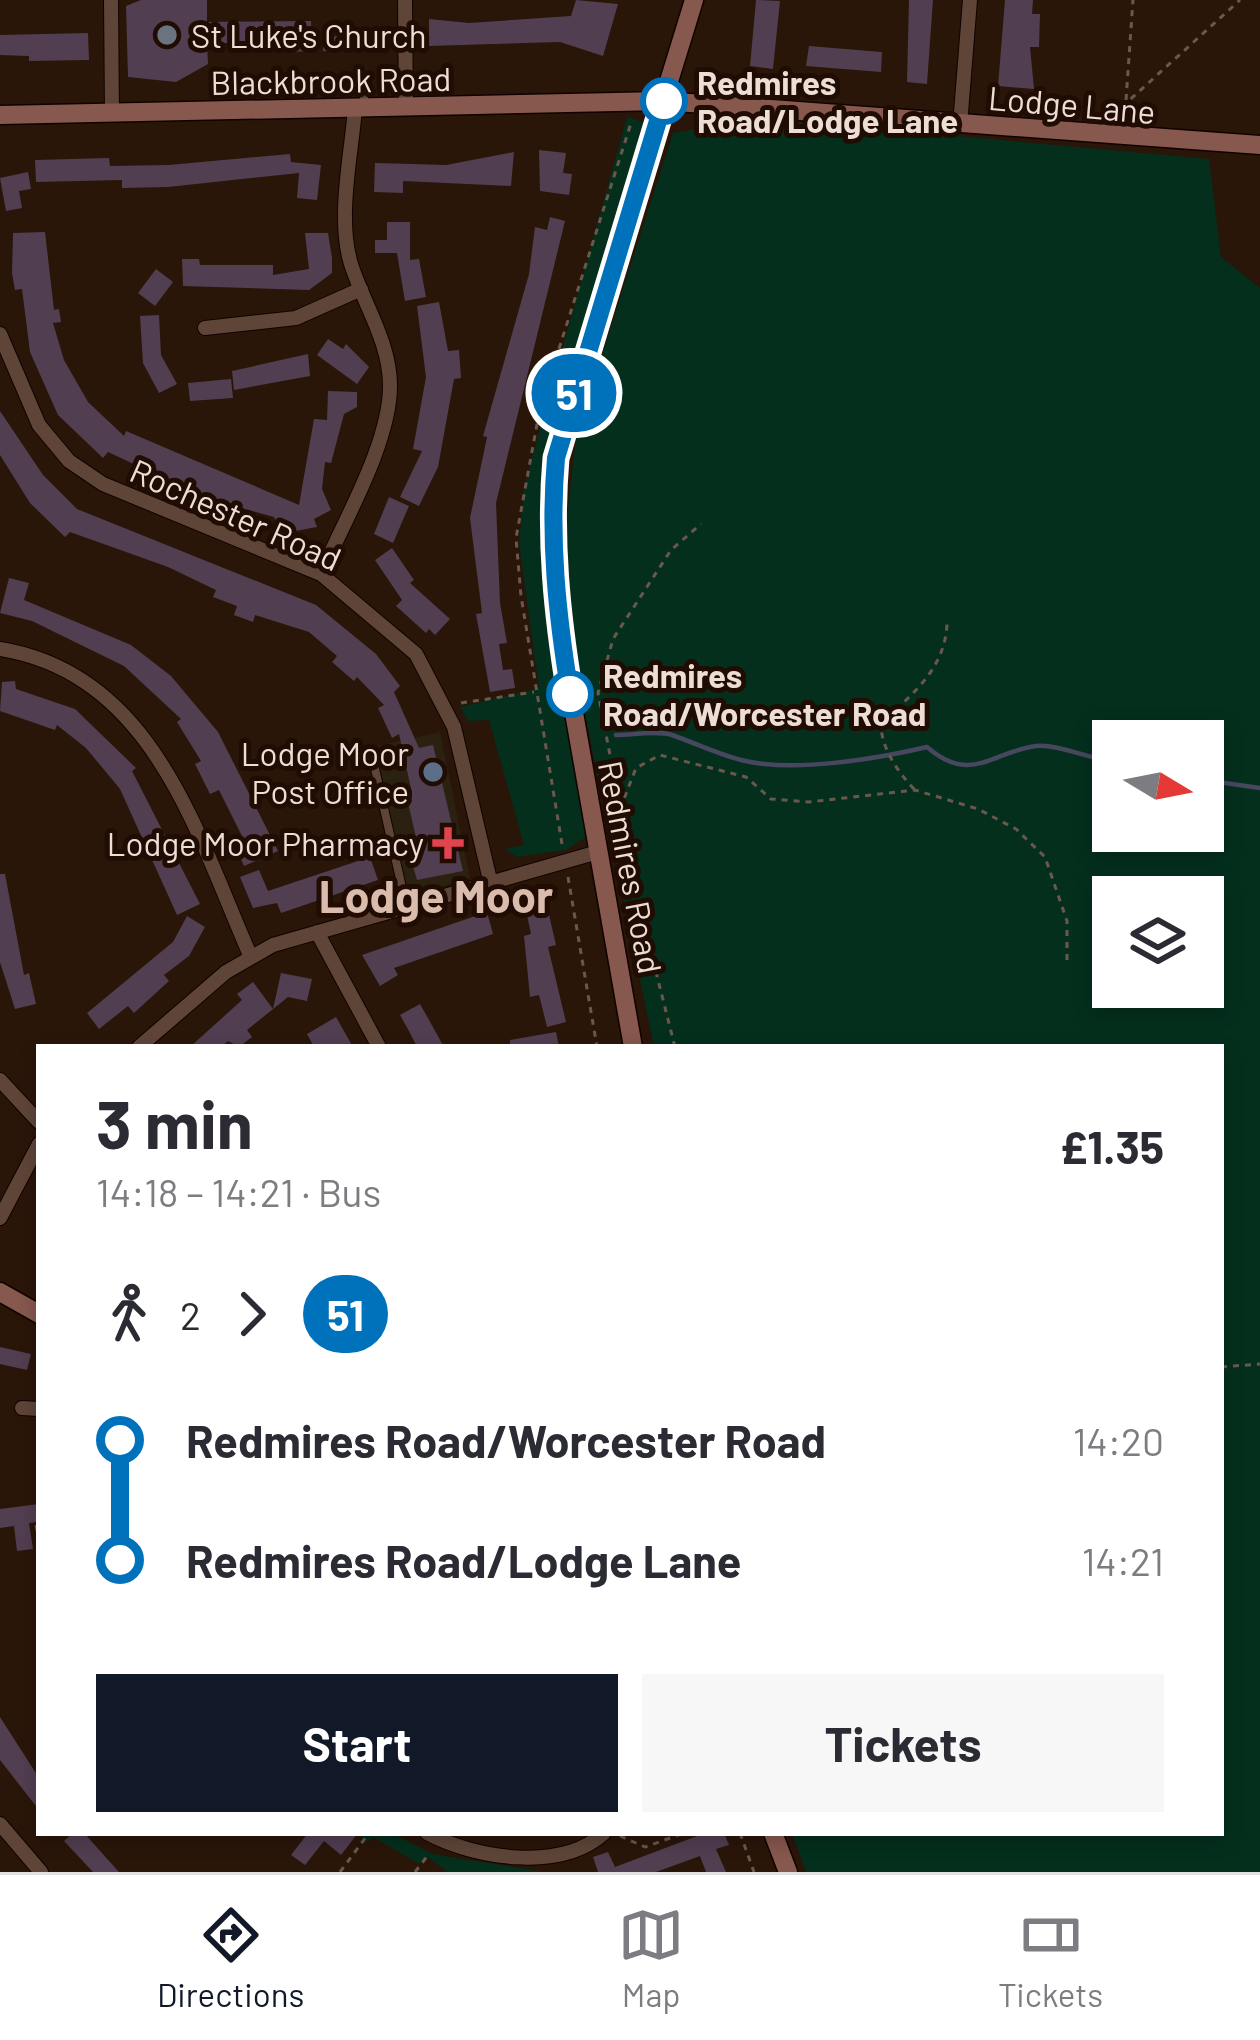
<!DOCTYPE html>
<meta charset="utf-8">
<style>
body{margin:0;font-family:Barlow,sans-serif;background:#f7f7f7;color:#2b2b33;height:100vh;display:flex;flex-direction:column;font-size:45px;white-space:nowrap}
*{box-sizing:border-box;margin:0}
p{font-size:39px;color:#7c7c81}
.icon{flex:none;width:66px;height:66px;fill:none;stroke:currentColor;stroke-width:2;stroke-linecap:round;stroke-linejoin:round}
.map{position:relative;flex:1;overflow:hidden}
.side{position:absolute;left:36px;top:1044px;width:1188px;height:792px;display:flex;flex-direction:column;background:#fff;border-radius:0px;box-shadow:0 6px 18px #0003}
.side>*{flex:none}
.badge{padding:0 24px;border-radius:39px;font-size:42px;line-height:78px}
.needle{width:78px;rotate:100deg}
.buttons{position:absolute;left:1092px;top:720px;display:grid;gap:24px}
.buttons a{display:grid;place-items:center;width:132px;height:132px;border-radius:0px;background:#fff;box-shadow:0 6px 18px #0003;font-size:60px}
.map>.badge{position:absolute;translate:-50% -50%;box-shadow:0 0 0 6px #fff}
.legs{display:flex;align-items:center;gap:18px;height:132px;padding:0 60px;font-size:39px}
.legs p{margin-inline-start:auto}
.headline{display:flex;align-items:center;justify-content:space-between;height:204px;padding:0 60px}
h1{font-size:66px;font-weight:700;line-height:90px}
.cta{display:flex;gap:24px;margin-top:auto;padding:24px 60px}
.cta a{flex:1;height:138px;border-radius:0px;background:#111827;color:#fff;font-size:48px;font-weight:700;line-height:138px;text-align:center}
.cta a+a{background:#f7f7f7;color:#2b2b33}
ul{padding:0 60px;list-style:none}
li{display:flex;align-items:center;gap:42px;height:120px;font-size:45px}
li i{display:grid;place-items:center;width:18px;height:100%;margin:0 15px;background:currentColor}
li i::after{content:'';width:30px;height:30px;margin:-15px;border:9px solid;border-radius:50%;background:#fff}
li p{margin-inline-start:auto}
li:first-child i{background:linear-gradient(#0000 50%,currentColor 0)}
li:last-child i{background:linear-gradient(currentColor 50%,#0000 0)}
.menu{display:flex;justify-content:space-around;align-items:center;height:168px;border-top:3px solid #e1e1e2;background:#fff;font-size:33px;color:#7c7c81}
.menu a{display:grid;justify-items:center;gap:6px}
.menu .current{color:#111827}
.map>svg:first-child{display:block}
.commercial{fill:#2a2111}
.green{fill:#042f1d;fill-rule:evenodd}
.lines{fill:none;stroke-linecap:round;stroke-linejoin:round}
.stream{stroke:#47475f;stroke-width:4.5}
.building{fill:#513e51}
.lane-casing{stroke:#110200;stroke-width:10}
.street-casing{stroke:#110200;stroke-width:16}
.secondary-casing{stroke:#110200;stroke-width:21}
.path{stroke:#6b584d;stroke-width:3;stroke-dasharray:6 6;stroke-linecap:butt}
.lane{stroke:#5e4538;stroke-width:8}
.street{stroke:#5e4538;stroke-width:14}
.secondary{stroke:#86584e;stroke-width:18}
.line-1-casing{stroke:#fff;stroke-width:27}
.line-1{stroke:#0072bc;stroke-width:18}
.worship-dot{fill:#6b7280;stroke:#200c02;stroke-width:4.5}
.stop-1-dot{fill:#fff;stroke:#0072bc;stroke-width:6}
.service-dot{fill:#5c6f8a;stroke:#200c02;stroke-width:4.5}
.health-dot{fill:#e0444e;stroke:#200c02;stroke-width:4.5}
.labels{text-anchor:middle;dominant-baseline:central;stroke-width:10;stroke-linejoin:round;paint-order:stroke}
.poi-label{font-size:33px;fill:#ecddd5;stroke:#200c02;text-anchor:end}
.street-label{font-size:33px;fill:#ecddd5;stroke:#200c02}
.stop-label{font-size:33px;font-weight:bold;fill:#ecddd5;stroke:#200c02;text-anchor:start}
.district-label{font-size:45px;font-weight:bold;fill:#d9bcac;stroke:#200c02}
</style>
<div class="map">
<svg width="1260" height="1872" viewBox="0 0 1260 1872">
<rect width="100%" height="100%" fill="#2a1509"/>
<path class="commercial" d="M440 732 470 878 409 896 373 747Z"/>
<path class="green" d="M627 117 658 127 565 419 551 514 589 811 586 837 566 850 517 857 505 849 524 845 489 720 468 721 460 707 539 688 519 544 524 487Z
M760 118 1209 159 1221 257 1260 288V1872H806L792 1833H1221V1047H654L580 690 565 536 576 436 673 133ZM1113 741H1203V831H1113ZM1113 897H1203V987H1113Z
M356 1833H391L433 1854 543 1872H448L427 1857 419 1864 373 1837 368 1842Z"/>
<g class="lines">
<path class="stream" d="M616 735C633 735 657 730 672 735 695 743 717 754 741 760 793 773 876 759 927 747 971 785 991 752 1036 746 1059 744 1089 759 1113 761
M1203 774 1218 782 1260 788"/>
</g>
<path class="building" d="M141 0H207V22L311 21 312 51 288 52V43H207L208 64 176 82 128 77 126 6Z
M576 0 618 4 603 56 560 42 429 46V19L469 23 571 16Z
M756 0 780 1 773 69 750 66Z
M909 0H933L927 84 907 82Z
M1005 0H1033L1032 14H1040L1039 47H1030L1034 89 998 86Z
M380 30 379 50 323 51V38Z
M88 33 89 60 29 61V56L0 55V35Z
M809 46 882 52 881 72 806 66Z
M539 150 566 153 563 173 572 174 569 195 540 191Z
M514 152 511 186 403 181V193L374 192 375 163 446 165Z
M290 154 291 162 321 165 317 200 297 198 299 173 168 187 122 188V180L36 182 35 160 109 158 110 166 169 165Z
M28 172 31 189 19 191 22 208 6 211 0 178Z
M550 217 565 221 496 503 500 603 507 643 499 644 503 670 512 669 515 688 490 692 476 614 482 613 470 518 487 437 483 436 529 274 535 227 547 230Z
M387 222H410V260L419 259 426 297 405 301 397 253H375V240H387Z
M45 232 54 310 59 309 61 322 53 323 64 360 88 402 124 436 126 431 299 505 314 419 327 420 328 391 357 392V407L344 414 331 463 325 462 322 489 331 510 314 519 317 527 290 532 287 525 279 529 274 517 206 498 108 452 103 458 58 415 30 352 22 289 15 290 12 273 13 233Z
M305 233H328L332 258V273L309 290 183 286 182 259H199L200 265H273V275L309 269Z
M156 269 173 282 155 306 138 293Z
M439 302 448 351 459 350 461 378 454 379 438 467 419 506 400 497 422 451 413 449 426 377 417 306Z
M159 315 161 355 177 384 159 393 143 363 140 316Z
M328 339 343 349 346 344 369 367 357 384 317 355Z
M308 354 310 376 234 390 232 371Z
M231 379 233 398 190 401 188 383Z
M0 411 43 475 77 509 316 605 376 654 400 686 394 692 419 748 433 745 463 871 417 880 408 849 418 846 406 794 412 793 399 734 392 738 378 708 384 705 357 677 354 681 332 662 337 656 309 632 255 615 253 622 234 615 237 606 213 597 216 590 168 567 70 532 65 537 30 503 0 455Z
M389 497 409 506 393 543 374 534Z
M392 548 414 580 410 583 450 619 435 635 429 629 426 633 396 606 402 600 375 560Z
M9 578 29 583 24 600 131 645 171 676 218 732 278 851 244 866 238 852 248 848 219 790 210 794 195 764 201 761 177 722 181 719 124 666 32 621 0 613Z
M15 681 16 689 75 709 136 768 132 771 200 904 177 915 120 789 86 748 57 725 55 730 0 711 2 682Z
M370 857 378 880 281 913 277 903 253 908 240 877 259 870 268 891Z
M0 874H5L24 975 29 973 36 1004 15 1009 0 962Z
M546 902 556 945 548 947 566 1022 547 1027 539 995 530 997 524 936 531 934 525 906Z
M487 912 493 934 394 968 398 975 380 986 362 955Z
M187 916 205 927 189 956 164 975 169 981 134 1013 128 1006 99 1029 87 1013 173 942Z
M281 973 312 979 307 1001 288 997 247 1030 252 1037 239 1047 228 1041 221 1047H190L242 1000 237 994 253 982 273 1009Z
M420 1004 429 1020 444 1047H417L409 1031 400 1015Z
M336 1017 353 1047H314L307 1034Z
M556 1032 559 1047H510V1040Z
M0 1347 31 1354 27 1370 0 1364Z
M39 1504V1522L29 1523 33 1549 17 1551 14 1526 0 1528V1509Z
M0 1717 39 1778V1810L0 1760Z
M73 1833H84L119 1872H93L64 1841Z
M308 1833H358L341 1855 324 1841 305 1865 291 1855Z
M705 1833H724L729 1845 716 1849 726 1872H706L700 1856 656 1872H598L593 1857 608 1852 615 1867Z"/>
<g class="lines">
<g class="lane-casing">
<path id="lane" d="M364 87V108
M373 760 406 905"/>
</g>
<g class="street-casing">
<path id="street" d="M111 0 112 114
M405 0 406 108
M960 125 970 0
M205 328 296 318 361 289
M0 334 39 425 69 461 103 484 321 574 416 654 454 727 490 880
M321 574C344 521 390 443 390 386 390 342 364 305 351 264 337 218 351 157 355 109
M0 649C153 674 196 832 250 955
M317 932 379 1047
M139 1047 226 972 273 945 598 852
M0 1080 39 1122
M0 1218 39 1144
M22 1408 39 1409
M0 1824 41 1872
M427 1833C476 1859 561 1872 604 1833"/>
</g>
<g class="secondary-casing">
<path id="secondary" d="M0 115 663 101 1260 145
M633 1047 561 639 551 514 565 419 694 0
M0 1292 39 1314
M773 1833 788 1872"/>
</g>
<path class="path" d="M1126 100 1133 0
M1113 115 1240 0
M461 703 534 692
M914 789C898 772 880 747 881 722 913 695 945 668 947 624
M620 809 636 768 660 755 746 777 771 799 809 802 915 790 978 809 1016 829 1045 857 1067 921V962
M562 844 521 596 516 538 540 408 632 120
M568 877 597 1047
M675 1047 639 905 598 693 613 639 671 550 701 524
M1221 1367 1260 1364
M36 1525 39 1541
M740 1833 754 1872
M620 1836 645 1847 684 1833
M340 1872 369 1833
M415 1872 429 1854"/>
<use href="#lane" class="lane"/>
<use href="#street" class="street"/>
<use href="#secondary" class="secondary"/>
</g>
<g class="lines">
<g class="line-1-casing">
<path id="line-1" d="M570 694C557 615 549 538 556 458L664 101"/>
</g>
<use href="#line-1" class="line-1"/>
</g>
<circle class="worship-dot" cx="167" cy="35" r="12"/>
<g class="stop-1-dot">
<circle cx="664" cy="101" r="21"/>
<circle cx="570" cy="694" r="21"/>
</g>
<circle class="service-dot" cx="433" cy="772" r="12"/>
<path class="health-dot" d="M442 825h12v12h12v12h-12v12h-12v-12h-12v-12h12z"/>
<g class="labels">
<g class="poi-label">
<text x="191" y="35" text-anchor="start">St Luke's Church</text>
<text x="409" y="753">Lodge Moor<tspan x="409" dy="38">Post Office</tspan></text>
<text x="424" y="843">Lodge Moor Pharmacy</text>
</g>
<g class="street-label">
<text transform="translate(331 80) rotate(-1)">Blackbrook Road</text>
<text transform="translate(1072 104) rotate(5)">Lodge Lane</text>
<text transform="translate(236 514) rotate(24)">Rochester Road</text>
<text transform="translate(631 867) rotate(79)">Redmires Road</text>
</g>
<g class="stop-label">
<text x="697" y="82">Redmires<tspan x="697" dy="38">Road/Lodge Lane</tspan></text>
<text x="603" y="675">Redmires<tspan x="603" dy="38">Road/Worcester Road</tspan></text>
</g>
<g class="district-label">
<text x="436" y="895">Lodge Moor</text>
</g>
</g>
</svg>
<div class="buttons">
<a><svg class="needle" viewBox="-14 -14 28 28"><path d="M0-13l5 13h-10z" fill="#e53935"/><path d="M0 13l5-13h-10z" fill="#7c7c81"/></svg></a>
<a><svg class="icon" aria-label="layers" viewBox="0 0 24 24"><path d="M12 4l9 5-9 5-9-5zM3 14l9 5 9-5"/></svg></a>
</div>
<b class="badge" style="left:574px;top:393px;background:#0072bc;color:#fff">51</b>
<section class="side">
<div class="headline"><div><h1>3 min</h1><p>14:18 – 14:21 · Bus</p></div><b>£1.35</b></div>
<div class="legs"><svg class="icon" aria-label="walk" viewBox="0 0 24 24"><circle cx="13" cy="4" r="2"/><path d="M13 8l-2 6 4 7M11 14l-3 7M7 12l3-4h3l4 4"/></svg>2<svg class="icon" aria-label="forward" viewBox="0 0 24 24"><path d="M9 5l7 7-7 7"/></svg><b class="badge" style="background:#0072bc;color:#fff">51</b></div>
<ul>
<li><i style="color:#0072bc"></i><b>Redmires Road/Worcester Road</b><p>14:20</p></li>
<li><i style="color:#0072bc"></i><b>Redmires Road/Lodge Lane</b><p>14:21</p></li>
</ul>
<div class="cta"><a>Start</a><a>Tickets</a></div>
</section>
</div>
<nav class="menu">
<a class="current"><svg class="icon" aria-label="directions" viewBox="0 0 24 24"><path d="M12 3l9 9-9 9-9-9zM9 14v-3h6M13 9l2 2-2 2"/></svg>Directions</a>
<a><svg class="icon" aria-label="map" viewBox="0 0 24 24"><path d="M3 6l6-2 6 2 6-2v14l-6 2-6-2-6 2zM9 4v14M15 6v14"/></svg>Map</a>
<a><svg class="icon" aria-label="tickets" viewBox="0 0 24 24"><path d="M3 7h18v10H3zM15 7v10"/></svg>Tickets</a>
</nav>
